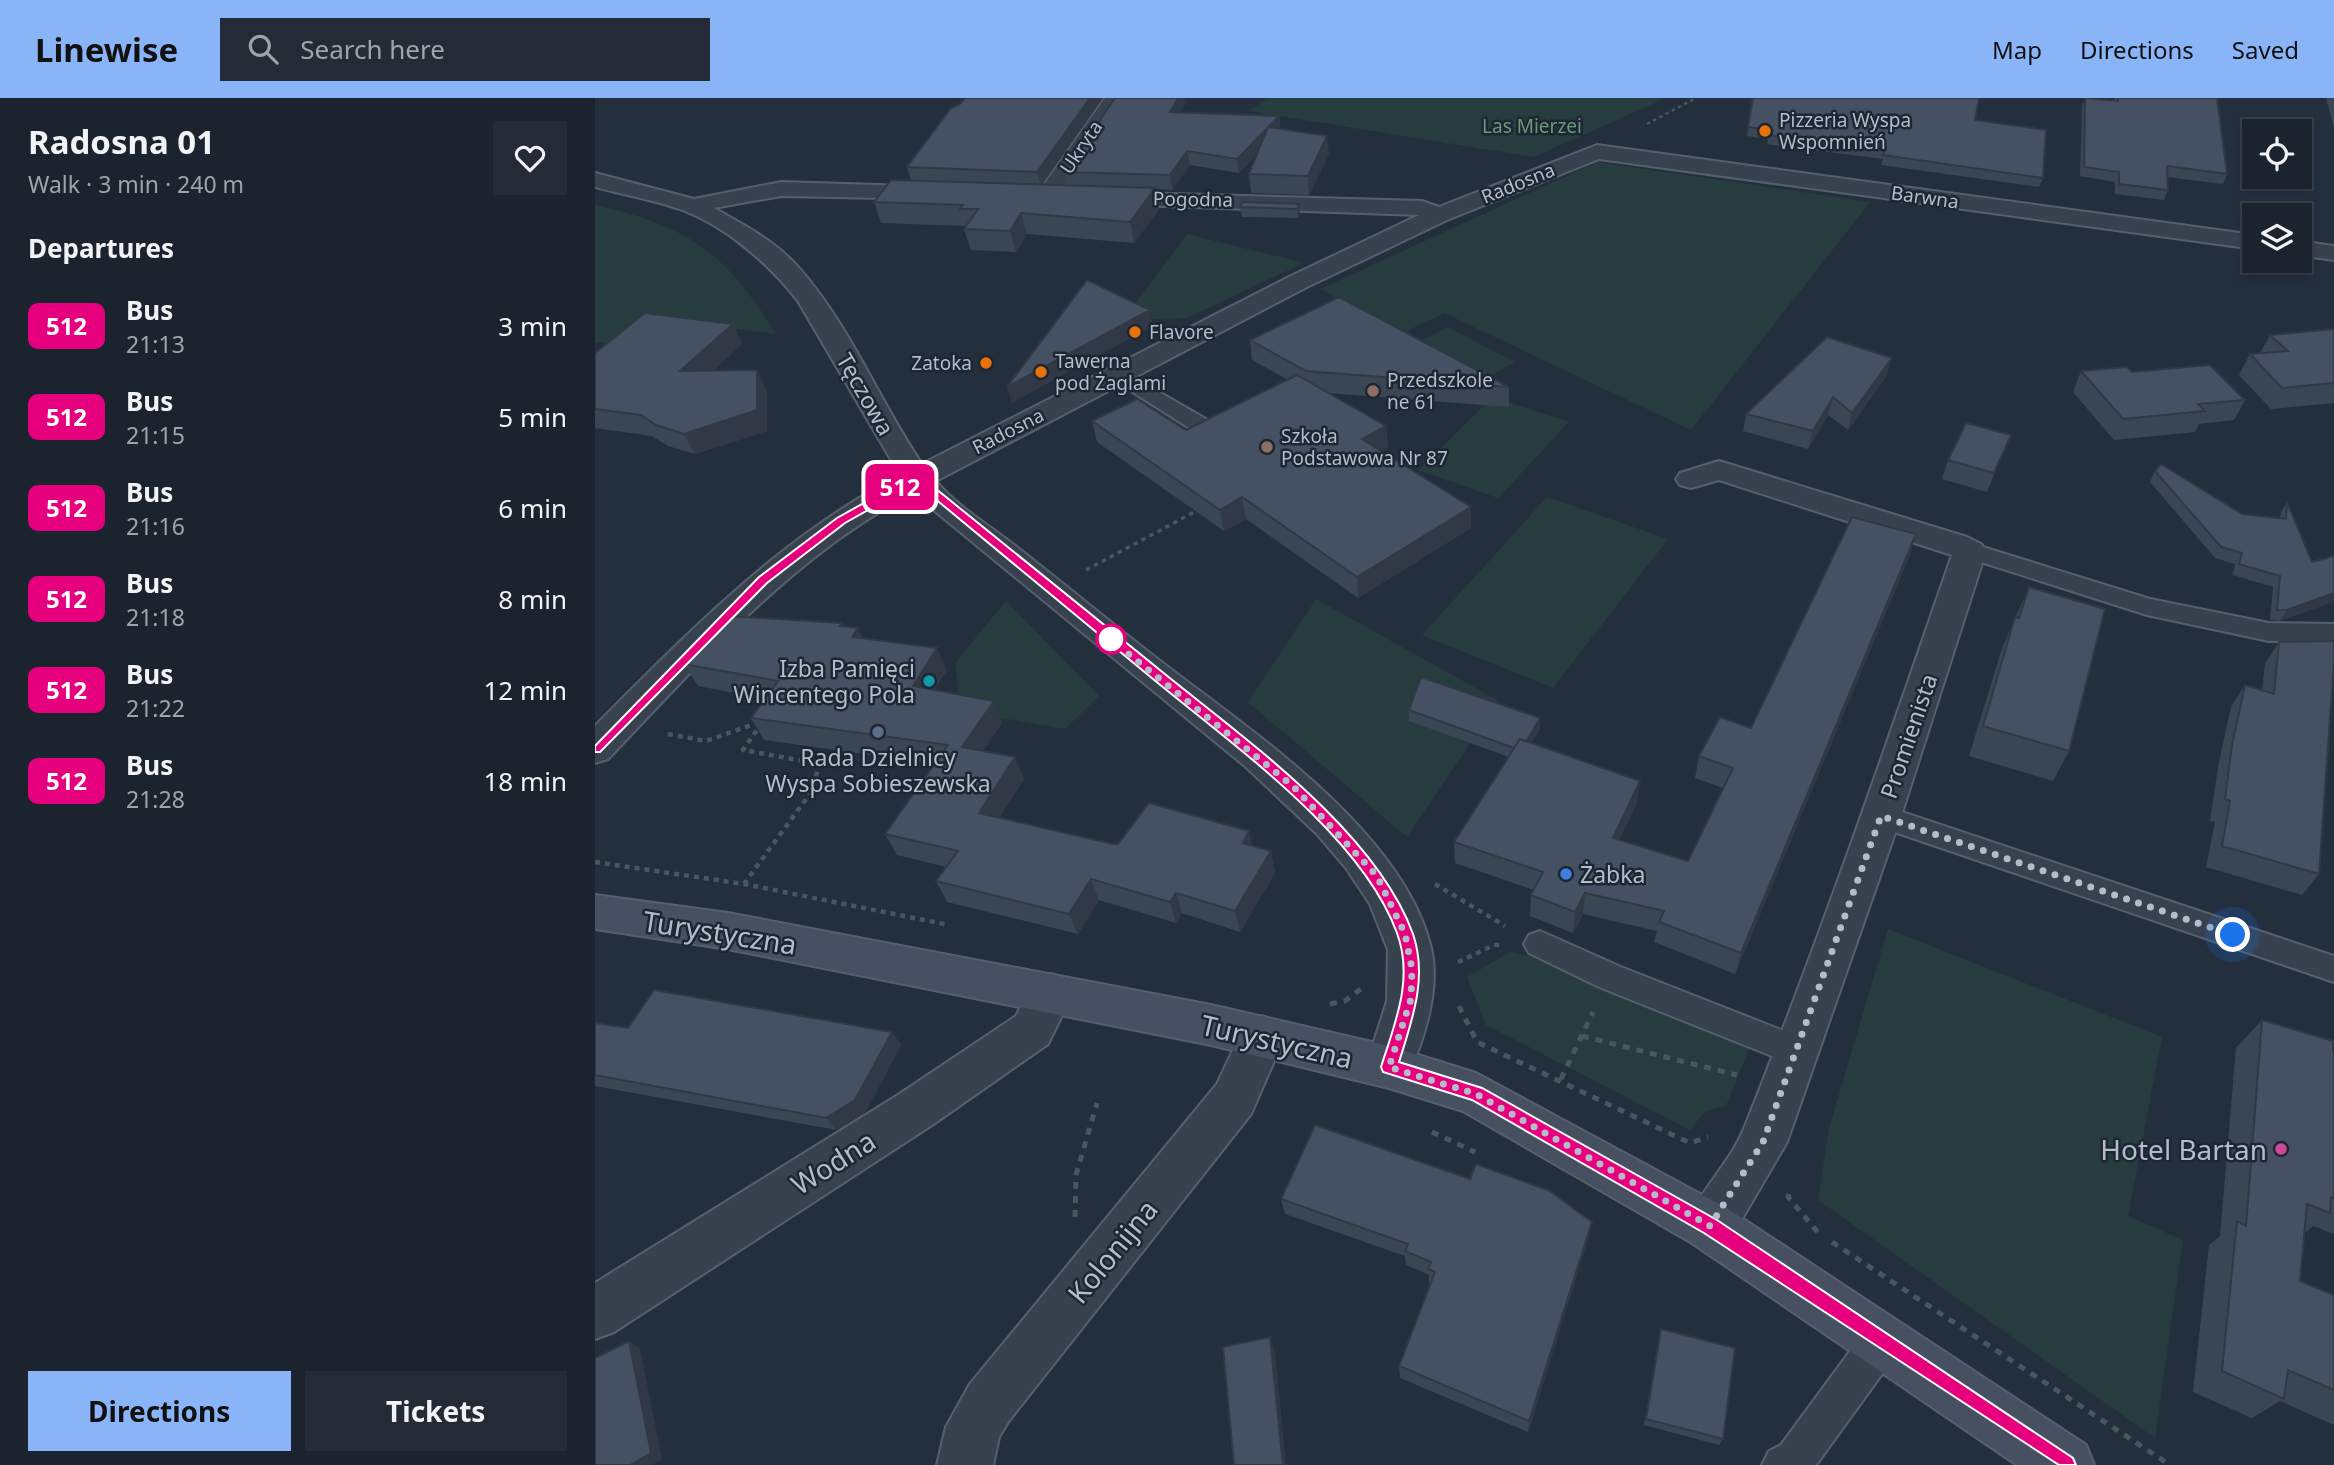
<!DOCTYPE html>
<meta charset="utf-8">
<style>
body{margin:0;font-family:"Noto Sans",sans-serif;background:#242b36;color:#f1f3f6;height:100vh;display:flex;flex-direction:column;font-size:26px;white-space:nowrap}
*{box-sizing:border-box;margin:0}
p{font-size:23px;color:#a0a4aa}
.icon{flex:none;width:38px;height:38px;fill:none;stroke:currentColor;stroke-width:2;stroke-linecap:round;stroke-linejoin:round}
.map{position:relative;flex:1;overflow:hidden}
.drawer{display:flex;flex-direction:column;background:#1b232e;width:595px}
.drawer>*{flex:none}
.badge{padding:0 14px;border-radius:10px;font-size:24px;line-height:46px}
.tools{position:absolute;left:1647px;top:21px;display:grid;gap:14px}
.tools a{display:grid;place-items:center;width:70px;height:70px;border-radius:0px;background:#1b232e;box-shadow:0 4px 10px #0003,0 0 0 2px #39404a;font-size:35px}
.you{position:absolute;width:35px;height:35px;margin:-18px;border:5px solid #fff;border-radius:50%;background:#1a73e8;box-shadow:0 0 0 10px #1a73e833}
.map>.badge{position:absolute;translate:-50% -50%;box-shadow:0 0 0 4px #fff}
h2{padding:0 28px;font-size:26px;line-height:63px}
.round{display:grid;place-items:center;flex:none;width:74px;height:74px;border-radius:0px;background:#242b36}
.overview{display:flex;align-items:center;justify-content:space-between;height:119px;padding:0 28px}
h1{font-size:33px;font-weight:700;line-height:52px}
.action{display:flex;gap:14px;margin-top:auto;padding:14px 28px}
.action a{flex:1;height:80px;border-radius:0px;background:#8ab4f8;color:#111;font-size:28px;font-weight:700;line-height:80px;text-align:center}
.action a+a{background:#242b36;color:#f1f3f6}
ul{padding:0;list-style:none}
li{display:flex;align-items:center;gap:21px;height:91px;padding:0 28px}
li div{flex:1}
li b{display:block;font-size:26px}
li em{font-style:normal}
li .badge{min-width:77px;font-weight:700;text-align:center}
header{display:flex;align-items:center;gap:42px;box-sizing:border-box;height:98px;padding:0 35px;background:#8ab4f8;color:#111}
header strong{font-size:33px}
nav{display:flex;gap:38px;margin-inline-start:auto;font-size:24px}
.search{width:490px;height:63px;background:#242b36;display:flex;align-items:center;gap:18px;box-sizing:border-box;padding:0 24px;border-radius:0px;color:#a0a4aa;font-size:26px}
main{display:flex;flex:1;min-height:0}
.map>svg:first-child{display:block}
.green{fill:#263c3f}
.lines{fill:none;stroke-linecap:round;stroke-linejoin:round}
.lane-casing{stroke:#565f6c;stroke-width:4}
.street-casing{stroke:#565f6c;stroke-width:4}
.secondary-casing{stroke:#565f6c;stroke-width:4}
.path-far3{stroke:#44595c;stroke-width:2.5;stroke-dasharray:3.5 3.5;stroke-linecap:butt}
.path-far2{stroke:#44595c;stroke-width:3.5;stroke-dasharray:4.5 4.5;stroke-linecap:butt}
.path-far1{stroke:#44595c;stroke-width:4.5;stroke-dasharray:5 5;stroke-linecap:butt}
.path{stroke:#44595c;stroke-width:5;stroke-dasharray:7 7;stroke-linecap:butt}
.lane{fill:#38414e;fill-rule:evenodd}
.street{fill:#38414e;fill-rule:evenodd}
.secondary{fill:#465061;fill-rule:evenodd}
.wall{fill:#3b4654}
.shaded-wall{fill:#303945}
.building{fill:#455162;stroke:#303945;stroke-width:2}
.line{fill:#e6007e;stroke:#fff;stroke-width:2}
.walk{stroke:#b4bcc9;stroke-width:7;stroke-dasharray:0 12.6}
.food-dot{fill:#e8710a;stroke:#1d2633;stroke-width:2.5}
.education-dot{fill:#8d6e63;stroke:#1d2633;stroke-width:2.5}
.stop-dot{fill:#fff;stroke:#e6007e;stroke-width:3.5}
.culture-dot{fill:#0f9aa8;stroke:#1d2633;stroke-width:2.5}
.service-dot{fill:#5c6f8a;stroke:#1d2633;stroke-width:2.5}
.shop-dot{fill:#3f7fe0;stroke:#1d2633;stroke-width:2.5}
.hotel-dot{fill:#d1479c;stroke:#1d2633;stroke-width:2.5}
.labels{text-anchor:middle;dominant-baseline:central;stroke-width:5;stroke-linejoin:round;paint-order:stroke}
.far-poi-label{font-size:19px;fill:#b4bcc9;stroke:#1d2633;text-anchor:start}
.far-park-label{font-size:19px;fill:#6b9a76;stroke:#1d2633}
.far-street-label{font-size:19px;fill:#b4bcc9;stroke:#1d2633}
.street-label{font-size:23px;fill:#b4bcc9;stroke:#1d2633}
.poi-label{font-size:23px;fill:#b4bcc9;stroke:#1d2633;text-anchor:end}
.near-street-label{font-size:28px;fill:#b4bcc9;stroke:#1d2633}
.near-poi-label{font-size:28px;fill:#b4bcc9;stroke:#1d2633;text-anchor:end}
</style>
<header>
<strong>Linewise</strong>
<div class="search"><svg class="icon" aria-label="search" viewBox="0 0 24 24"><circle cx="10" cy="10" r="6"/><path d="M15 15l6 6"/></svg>Search here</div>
<nav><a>Map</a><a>Directions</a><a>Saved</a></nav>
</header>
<main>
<section class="drawer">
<div class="overview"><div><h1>Radosna 01</h1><p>Walk · 3 min · 240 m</p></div><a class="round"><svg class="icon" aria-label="heart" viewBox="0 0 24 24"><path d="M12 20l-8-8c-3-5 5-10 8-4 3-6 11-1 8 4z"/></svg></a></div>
<h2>Departures</h2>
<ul>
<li><span class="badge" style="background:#e6007e;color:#fff">512</span><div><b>Bus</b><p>21:13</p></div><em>3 min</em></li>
<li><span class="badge" style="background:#e6007e;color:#fff">512</span><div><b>Bus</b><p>21:15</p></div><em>5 min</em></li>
<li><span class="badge" style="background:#e6007e;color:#fff">512</span><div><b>Bus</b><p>21:16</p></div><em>6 min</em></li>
<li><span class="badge" style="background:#e6007e;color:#fff">512</span><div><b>Bus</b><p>21:18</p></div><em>8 min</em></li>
<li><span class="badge" style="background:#e6007e;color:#fff">512</span><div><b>Bus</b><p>21:22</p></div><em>12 min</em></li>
<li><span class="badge" style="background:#e6007e;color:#fff">512</span><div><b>Bus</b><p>21:28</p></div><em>18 min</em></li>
</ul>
<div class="action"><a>Directions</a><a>Tickets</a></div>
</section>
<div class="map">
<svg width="1739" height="1367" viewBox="0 0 1739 1367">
<rect width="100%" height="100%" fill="#242f3e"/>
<path class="green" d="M672 0H1071L939 59 654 13Z
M1002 64 1275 104 1096 332 849 215 808 235 725 191Z
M0 107C94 128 131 155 181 236L55 220 23 245H0Z
M592 136 709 165 592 220 528 222Z
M852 229 920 264 889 281 821 245Z
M898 299 974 324 903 400 823 372Z
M952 399 1073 441 958 590 827 537Z
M721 501 904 603 812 739 653 604Z
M411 503 504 598 470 631 366 613 360 565Z
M1293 831 1567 939 1533 1118 1588 1142 1560 1340 1223 1102 1234 1030Z
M915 854 961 862 1158 941 1131 1008 1110 1013 1095 1032 891 927 872 879Z"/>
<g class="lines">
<g class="lane-casing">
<path id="lane" d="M524 271 623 328 626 333 615 339 607 338 517 281 514 277 517 273Z
M1375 445 1555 501 1674 525 1739 526V544L1674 543 1552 517 1367 458 1363 453 1367 448Z
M1286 707 1739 858V884L1276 726 1272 718 1276 710Z
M945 833 1026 869 1214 943 1219 953 1214 963 1202 968 1004 889 934 855 929 846 934 837Z
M1286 1225 1300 1230 1305 1244 1300 1258 1221 1367H1167L1174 1353 1186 1347 1272 1230Z"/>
</g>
<g class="street-casing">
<path id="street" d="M510 0H530L461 103H445L441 98Z
M1002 47 1659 137V151L1004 61 852 122 712 189 341 383C362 409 397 429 423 450 473 489 522 530 573 569 661 636 809 736 836 850 846 893 828 945 810 984L794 990 778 984 771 969 792 903 793 852 775 806 751 770 721 735 651 669 318 395C197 458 107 563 13 661L0 665V628C94 534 185 439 305 377L203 203C175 167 133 130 90 113 61 102 29 97 0 89V75L99 101 186 84 348 89 352 94 348 99 340 101 186 98 119 110C149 127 180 143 203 169 255 227 284 303 327 366L694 179 824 117 509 106 501 104 497 99 501 94 827 103 844 109Z
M1704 143 1739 148V162L1704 157Z
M1124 363 1372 439 1386 446 1391 453 1306 718 1192 1044 1133 1145 1115 1153 1097 1145 1090 1128C1105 1092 1136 1064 1150 1028 1225 840 1291 648 1357 457L1124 382 1096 390 1085 387 1081 381 1085 375Z
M456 876 472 882 478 895 453 946 337 1027 19 1234 0 1241V1185L303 997 421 918 440 882Z
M667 918 683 924 690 938 656 1016 413 1324 404 1339 398 1367H342L351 1329 375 1286 622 986 651 924Z"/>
</g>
<g class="secondary-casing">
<path id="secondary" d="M0 797 133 815 616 907 794 948 881 975 1133 1111 1491 1347 1499 1367H1422L1097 1145 868 1013 794 990 616 947 133 851 0 831Z"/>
</g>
<path class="path-far3" d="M1052 26 1101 0"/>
<path class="path-far2" d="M491 472 601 413"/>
<path class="path-far1" d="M73 636 111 643 162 625
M0 764 149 786 354 827
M149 786 214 697 225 666 148 652 164 629
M840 786 910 828
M863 864 899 847H906"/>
<path class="path" d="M735 906 750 903 767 890
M864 908 882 944 1095 1045 1113 1039
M987 938 1142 977
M966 981 998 914
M837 1034 880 1054
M1194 1096 1193 1099 1226 1138
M480 1119 481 1077 502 1005
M1237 1144 1575 1367"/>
<use href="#lane" class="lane"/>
<use href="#street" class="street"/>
<use href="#secondary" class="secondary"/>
</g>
<path class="wall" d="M370 0H508L447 87H474L470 74 590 6 585 14 684 18 685 30 734 56 714 97 656 95 654 76 661 57 644 75 595 67 577 92 560 91 564 111 539 145 432 136 421 154 376 152 369 131 370 128 286 125 279 104 316 82 312 69Z
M1158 0 1380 22 1448 80 1444 89 1286 67 1288 61 1172 46 1173 41 1152 38Z
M1490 0 1520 2V0H1622L1632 76 1628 86 1572 79 1573 92 1569 102 1520 96V84L1485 78 1487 8Z
M1731 0H1739V31Z
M704 106 705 116 703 120 647 119 645 109Z
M138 226 147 246 118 273 172 293V333L100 356 73 348 57 338 0 330V255Z
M1739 231V305L1676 311 1644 277 1655 256 1665 255 1675 237Z
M655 242 914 289V309L733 295 791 328 793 349 785 353 876 430 763 500 651 421 629 433 502 344 497 323 591 332 693 282 657 262Z
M1486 273 1537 274 1650 302 1639 322 1604 326 1600 334 1519 342 1478 294Z
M1292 277 1253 332 1233 317 1213 351 1148 333 1151 316Z
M1416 337 1392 394 1347 381 1353 362Z
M1560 373 1647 416 1685 420 1686 414 1692 404 1717 464 1739 458 1685 523 1675 522 1678 489 1638 477 1640 466 1620 460 1555 384Z
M1314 459 1140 876 1059 844 1062 833 988 816 978 835 935 818 936 797 939 792 860 765 859 744 914 659 814 623V612L945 631 936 645 1042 705 1024 742 1093 763 1128 690 1100 680 1104 658 1156 630Z
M1434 489 1474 653 1458 683 1374 658 1407 550Z
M249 529 268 540 352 572 339 592 407 625 388 653 429 681 404 720 518 746 657 748 676 753 680 775 645 834 587 815 581 825 504 802 483 836 352 804 341 783 351 769 302 757 290 736 340 666 169 642 156 620 170 601 103 588 89 566Z
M1739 543V583H1738L1724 776 1707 797 1611 769 1620 724 1615 723 1623 669 1636 609 1650 587 1667 592 1670 566 1684 544Z
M1667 922 1739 954V1136L1718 1128 1710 1135 1705 1183 1739 1197V1327L1685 1303 1657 1320 1598 1294 1614 1147 1625 1138 1641 950Z
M0 925 33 930 297 934 306 947 270 1015 241 1032 0 988Z
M686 1101 997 1124 994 1138 933 1334 805 1280 804 1268 836 1185H834V1177L811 1167 810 1158 690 1116Z
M1066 1231 1128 1341 1124 1347 1049 1327 1064 1238Z"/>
<path class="shaded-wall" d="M495 0H508L446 88 442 74Z
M583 0H589L590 6 577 28 575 14Z
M684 18 686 32 644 75 642 61Z
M732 38 734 56 714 97 713 78Z
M592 53 595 67 577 92 575 77Z
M560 90 564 111 539 145 535 124Z
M704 106 705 116 703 120 702 111Z
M426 115 432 136 421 154 415 133Z
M555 212 558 228 417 305 412 289Z
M138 226 147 246 95 294 85 273Z
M1297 260 1292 277 1253 332 1257 315Z
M162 272 172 293V333L100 356 89 336Z
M1238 299 1233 317 1213 351 1218 333Z
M791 328 793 349 768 362 767 341Z
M1416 337 1392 394 1399 375Z
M647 399 651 421 629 433 625 412Z
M876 409V430L763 500 762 479Z
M1321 436 1314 459 1140 876 1146 855Z
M1739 495V504L1685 523 1692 512Z
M263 530 273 552 257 539Z
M342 550 352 572 328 610 318 588Z
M399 603 407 625 376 671 367 649Z
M945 620V631L925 663 926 653Z
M420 659 429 681 394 736 384 715Z
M1045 683 1042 705 1015 761 1018 740Z
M654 733 659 755 648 745Z
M676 753 680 775 645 834 640 813Z
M496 781 504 802 483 836 474 816Z
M581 795 587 815 581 825 575 804Z
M990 795 988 816 978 835 980 814Z
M297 934 306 947 270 1015 241 1032 231 1020Z
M997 1124 994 1138 933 1334 934 1323Z
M675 1239 680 1254 691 1367H688Z
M34 1243 45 1250 67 1361 57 1367H35Z"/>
<path class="building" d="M370 0H495L442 74 312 69 356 10 364 7Z
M520 0H583L575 14 684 18 642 61 592 53 575 77 470 74Z
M1158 0H1384L1380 22 1451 32 1448 80 1288 57 1290 52 1174 37 1176 32 1153 29Z
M1490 0 1523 3V0H1622L1632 76 1572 68 1573 92 1524 86V74L1489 69Z
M673 29 732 38 713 78 654 76Z
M296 82 560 90 535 124 426 115 415 133 369 131 383 111H365L368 107 279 104Z
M647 104 704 106 702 111 645 109Z
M492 182 555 212 412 289Z
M744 199 914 289 711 273 655 242Z
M50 215 138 226 85 273 162 272V312L89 336 61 327 46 317 0 311V255Z
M1739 231V285L1687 290 1655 256 1693 253 1675 237Z
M1232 239 1297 260 1257 315 1238 299 1218 333 1151 316Z
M1615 267 1650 302 1603 306 1610 313 1528 321 1486 273 1532 269 1537 274Z
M702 277 791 328 767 341 876 409 762 479 647 399 625 412 497 323 542 301 591 332Z
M1371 325 1416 337 1399 375 1353 362Z
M1566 366 1647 416 1691 421 1692 404 1717 464 1739 458V495L1692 512H1682L1685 478 1644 466 1647 455 1626 449 1560 373Z
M1257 419 1321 436 1146 855 1064 824 1069 813 990 795 980 814 936 797 948 774 859 744 925 641 1045 683 1018 740 1093 763 1138 670 1104 658 1125 619 1156 630Z
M1434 489 1510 511 1474 653 1388 628 1420 519 1424 520Z
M134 518 247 525 245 528 263 530 257 539 342 550 318 588 399 603 367 649 420 659 384 715 518 746H523L554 705 654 733 648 745 676 753 640 813 581 795 575 804 496 781 474 816 341 783 363 753 290 736 353 647 156 620 183 583 89 566Z
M1739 543V564L1724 776 1627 748 1635 703 1630 701 1637 647 1650 587 1679 596 1684 544Z
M826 579 945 620 931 644 925 641 919 650 814 612Z
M59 892 297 934 260 1002 231 1020 0 977V925L33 930Z
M1667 922 1738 943V954H1739V1100L1736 1099 1735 1115 1712 1106 1705 1183 1739 1197V1292L1693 1272 1689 1301 1627 1273 1642 1123 1651 1128Z
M720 1027 875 1081 881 1066 955 1093 997 1124 934 1323 804 1268 840 1174 833 1171 836 1164 810 1153 813 1146 686 1101Z
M1066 1231 1140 1250 1128 1341 1051 1321Z
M675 1239 688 1367H639L628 1249Z
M34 1243 56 1355 35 1367H0V1260Z"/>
<path class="line" d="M317 378H325C403 441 481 505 560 568 644 637 780 731 818 836 833 880 817 922 804 964L887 990 1122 1122 1478 1360 1481 1367H1464L1109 1135 877 1002 788 974 786 969C800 925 819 881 802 835 766 737 638 647 558 581 479 516 400 450 321 385L250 425 172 485 5 654H0V648L164 479 242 420Z"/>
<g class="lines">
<path class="walk" d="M516 541 510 537 698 688 782 778 810 836 817 871 816 901 794 969 881 996 1115 1128 1168 1044 1286 718 1638 837"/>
</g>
<g class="food-dot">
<circle cx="1170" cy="33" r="7"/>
<circle cx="540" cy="234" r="7"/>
<circle cx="391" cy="265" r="7"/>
<circle cx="446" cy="274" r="7"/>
</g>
<g class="education-dot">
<circle cx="778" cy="293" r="7"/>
<circle cx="672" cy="349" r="7"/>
</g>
<circle class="stop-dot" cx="516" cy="541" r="14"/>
<circle class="culture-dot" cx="334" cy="583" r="7"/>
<circle class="service-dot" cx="283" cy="634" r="7"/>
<circle class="shop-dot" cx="971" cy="776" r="7"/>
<circle class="hotel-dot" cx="1686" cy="1051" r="7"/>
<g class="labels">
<g class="far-poi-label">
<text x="1184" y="22">Pizzeria Wyspa<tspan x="1184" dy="22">Wspomnień</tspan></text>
<text x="554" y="234">Flavore</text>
<text x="460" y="263">Tawerna<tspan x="460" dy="22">pod Żaglami</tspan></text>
<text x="377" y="265" text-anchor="end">Zatoka</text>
<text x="792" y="282">Przedszkole<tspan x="792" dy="22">ne 61</tspan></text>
<text x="686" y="338">Szkoła<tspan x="686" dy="22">Podstawowa Nr 87</tspan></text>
</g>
<g class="far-park-label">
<text x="937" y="28">Las Mierzei</text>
</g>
<g class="far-street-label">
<text transform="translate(486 49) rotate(-56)">Ukryta</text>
<text transform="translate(923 85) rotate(-22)">Radosna</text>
<text transform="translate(1330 99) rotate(8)">Barwna</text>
<text transform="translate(598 101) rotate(1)">Pogodna</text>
<text transform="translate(413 333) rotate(-27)">Radosna</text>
</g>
<g class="street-label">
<text transform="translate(271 296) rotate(60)">Tęczowa</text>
<text transform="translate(1313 638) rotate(-71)">Promienista</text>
</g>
<g class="poi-label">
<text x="320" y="570">Izba Pamięci<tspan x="320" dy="26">Wincentego Pola</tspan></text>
<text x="283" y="659" text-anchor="middle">Rada Dzielnicy<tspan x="283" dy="26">Wyspa Sobieszewska</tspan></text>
<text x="985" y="776" text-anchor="start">Żabka</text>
</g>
<g class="near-street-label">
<text transform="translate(125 834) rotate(9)">Turystyczna</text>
<text transform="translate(682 943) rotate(13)">Turystyczna</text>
<text transform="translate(238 1064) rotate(-32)">Wodna</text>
<text transform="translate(517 1153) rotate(-51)">Kolonijna</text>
</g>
<g class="near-poi-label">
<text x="1672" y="1051">Hotel Bartan</text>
</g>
</g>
</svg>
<div class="tools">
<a><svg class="icon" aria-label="locate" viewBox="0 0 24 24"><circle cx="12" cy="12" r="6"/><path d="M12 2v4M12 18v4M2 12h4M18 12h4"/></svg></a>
<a><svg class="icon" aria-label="layers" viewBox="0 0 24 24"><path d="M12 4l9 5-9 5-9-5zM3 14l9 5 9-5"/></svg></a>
</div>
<div class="you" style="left:1638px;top:837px"></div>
<b class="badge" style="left:305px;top:389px;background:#e6007e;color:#fff">512</b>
</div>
</main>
